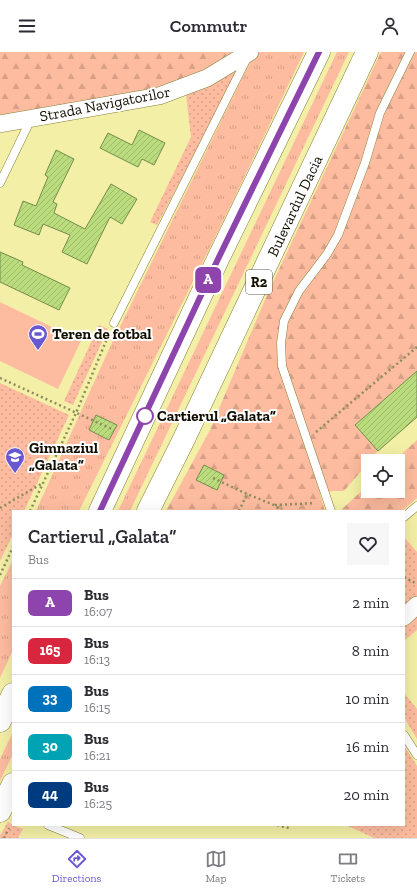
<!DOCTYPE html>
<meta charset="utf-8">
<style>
body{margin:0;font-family:"Zilla Slab",serif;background:#f7f7f7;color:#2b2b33;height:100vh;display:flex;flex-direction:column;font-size:15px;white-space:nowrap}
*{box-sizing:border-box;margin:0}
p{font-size:13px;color:#7c7c81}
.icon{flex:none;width:22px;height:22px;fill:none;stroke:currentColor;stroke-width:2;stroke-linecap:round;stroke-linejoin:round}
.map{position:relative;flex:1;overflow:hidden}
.details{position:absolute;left:12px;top:458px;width:393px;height:316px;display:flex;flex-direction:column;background:#fff;border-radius:0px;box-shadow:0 4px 16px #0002}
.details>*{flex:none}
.badge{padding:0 8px;border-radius:6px;font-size:14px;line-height:26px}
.tools{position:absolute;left:361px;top:402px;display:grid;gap:8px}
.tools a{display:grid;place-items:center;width:44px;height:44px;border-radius:0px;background:#fff;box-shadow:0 4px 16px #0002;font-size:20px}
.map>.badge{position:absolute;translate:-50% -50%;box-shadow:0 0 0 2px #fff}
.round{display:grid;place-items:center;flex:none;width:42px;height:42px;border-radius:0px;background:#f7f7f7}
.overview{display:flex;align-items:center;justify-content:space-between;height:68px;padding:0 16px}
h1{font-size:19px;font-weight:600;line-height:30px}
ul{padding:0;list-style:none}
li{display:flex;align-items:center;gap:12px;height:48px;padding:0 16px;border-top:1px solid #e1e1e2}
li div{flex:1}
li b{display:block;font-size:15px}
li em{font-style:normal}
li .badge{min-width:44px;font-weight:700;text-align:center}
header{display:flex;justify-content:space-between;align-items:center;height:52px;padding:0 16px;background:#fff;font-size:18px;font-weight:600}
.tab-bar{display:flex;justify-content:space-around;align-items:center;height:56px;border-top:1px solid #e1e1e2;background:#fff;font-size:11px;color:#7c7c81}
.tab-bar a{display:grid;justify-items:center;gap:2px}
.tab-bar .active{color:#6958d1}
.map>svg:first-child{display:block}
.grass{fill:url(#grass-tufts)}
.forest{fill:url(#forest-firs)}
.park{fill:url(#park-dots)}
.pitch{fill:#fdbc9f}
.building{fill:url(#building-hatch);stroke:#758c4c}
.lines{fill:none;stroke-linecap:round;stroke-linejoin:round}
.lane-casing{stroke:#858039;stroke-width:9}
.street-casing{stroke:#858039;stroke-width:18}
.primary-casing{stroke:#858039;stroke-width:23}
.path{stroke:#8f8c5d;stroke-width:2.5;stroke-dasharray:2 3;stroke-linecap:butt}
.lane{stroke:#fff;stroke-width:8}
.street{stroke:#fff;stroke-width:17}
.primary{stroke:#fff;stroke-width:22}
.line-casing{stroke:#fff;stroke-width:9}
.line{stroke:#8e44ad;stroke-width:6}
.stop-dot{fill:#fff;stroke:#8e44ad;stroke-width:2}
.labels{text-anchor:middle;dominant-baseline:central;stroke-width:4;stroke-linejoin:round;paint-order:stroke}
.shield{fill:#fff;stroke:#58564c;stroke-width:1}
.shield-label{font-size:14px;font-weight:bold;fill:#110e00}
.street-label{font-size:15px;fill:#110e00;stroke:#fff}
.poi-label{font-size:15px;font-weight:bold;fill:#110e00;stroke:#fff;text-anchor:start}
.stop-label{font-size:15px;font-weight:bold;fill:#110e00;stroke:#fff;text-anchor:start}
</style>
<header><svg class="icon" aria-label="menu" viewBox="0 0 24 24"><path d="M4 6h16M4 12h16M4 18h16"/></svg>Commutr<svg class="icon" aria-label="person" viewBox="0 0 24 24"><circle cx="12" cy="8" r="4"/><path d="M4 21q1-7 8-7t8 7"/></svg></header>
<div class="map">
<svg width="417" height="786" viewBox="0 0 417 786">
<defs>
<pattern id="grass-tufts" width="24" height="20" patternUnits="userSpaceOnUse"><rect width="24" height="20" fill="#fdbc9f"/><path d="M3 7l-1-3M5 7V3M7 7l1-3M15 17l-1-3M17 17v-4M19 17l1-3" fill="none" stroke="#d8a087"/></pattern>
<pattern id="forest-firs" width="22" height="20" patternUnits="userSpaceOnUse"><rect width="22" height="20" fill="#fdbc9f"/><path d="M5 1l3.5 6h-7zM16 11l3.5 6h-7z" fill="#d8a087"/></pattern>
<pattern id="park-dots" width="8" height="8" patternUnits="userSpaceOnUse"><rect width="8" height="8" fill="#fdbc9f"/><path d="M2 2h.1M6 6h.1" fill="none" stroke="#d8a087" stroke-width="1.8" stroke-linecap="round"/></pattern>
<pattern id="building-hatch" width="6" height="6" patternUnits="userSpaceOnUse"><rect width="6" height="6" fill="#badc7d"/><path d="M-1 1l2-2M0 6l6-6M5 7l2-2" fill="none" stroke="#9fbc6a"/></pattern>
</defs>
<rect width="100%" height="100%" fill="#f3efa6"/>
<path class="grass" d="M255 0H304L234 147 79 459H36L110 295Z
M337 0H349L130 459H118Z
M13 508V598L0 626V534Z
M13 680V702L0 729V707Z"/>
<path class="forest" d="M0 0H238L198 23 147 41 0 64Z
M381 0H417V319L355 373 378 399 368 409V411L344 439H333L320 442 325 459H166L210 378 267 243Z
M417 388V446L402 459H340L368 433V439H398V409H394Z"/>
<path class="park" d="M243 10 157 173 150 170 191 85 186 42Z
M99 273 108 277 73 353 64 349Z
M0 331 69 363 24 459H13V482L0 509Z
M404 485 417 500V547L404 558Z
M417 564V578L404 589V575Z
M404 641 417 657V687L404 665Z
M404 693 417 714V786H374L348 774 404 773Z
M8 770 13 773 23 777 18 786H0V783Z"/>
<path class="pitch" d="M0 250 81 289 58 337 0 309Z"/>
<path class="building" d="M139 78 165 91 154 113 142 107 138 115 100 96 108 81 132 93Z
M56 98 74 107 53 150 57 152 54 161 85 177 111 132 137 147 122 172 110 165 87 212 62 200 70 183 43 172 39 183 14 173 23 149 36 154 48 125 45 123Z
M0 200 23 210 22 213 70 236 59 258 0 230Z
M417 319V365L378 399 355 373Z
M96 363 117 373 109 388 89 378Z
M204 413 224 423 217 438 196 428Z"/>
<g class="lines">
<g class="lane-casing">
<path id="lane" d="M0 131 31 67
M114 271 247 6
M331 459 282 314 281 291 284 269 299 239 327 202 338 183 365 111 380 61 410 0
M404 465 417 454
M404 683 417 703
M48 773 80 786"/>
</g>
<g class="street-casing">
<path id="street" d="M0 72 159 44 207 26 250 0
M404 565 417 553"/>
</g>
<g class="primary-casing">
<path id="primary" d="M100 459 218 207 319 0
M148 459 183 389 367 0
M0 669 13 642
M0 759 13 732"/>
</g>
<path class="path" d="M0 326 114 378
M316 380 417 295
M213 426 247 442 274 453 282 459
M275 453 315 451
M0 456 43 431
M30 459 76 361 109 282
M239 459 247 442
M0 523 13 495
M404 525 417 532
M277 773 289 776
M4 786 9 776"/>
<use href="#lane" class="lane"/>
<use href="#street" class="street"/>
<use href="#primary" class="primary"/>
</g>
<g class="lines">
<g class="line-casing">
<path id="line" d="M100 459 218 207 319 0"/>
</g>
<use href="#line" class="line"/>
</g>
<defs>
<g id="stadium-pin" transform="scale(1)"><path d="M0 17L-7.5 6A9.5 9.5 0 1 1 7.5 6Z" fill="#6958d1" stroke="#fff"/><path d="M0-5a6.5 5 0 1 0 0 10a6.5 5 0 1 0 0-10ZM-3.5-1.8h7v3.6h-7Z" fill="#fff"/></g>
<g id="school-pin" transform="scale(1)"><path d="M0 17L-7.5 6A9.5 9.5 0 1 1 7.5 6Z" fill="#6958d1" stroke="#fff"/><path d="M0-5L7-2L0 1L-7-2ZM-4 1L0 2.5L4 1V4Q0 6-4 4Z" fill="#fff"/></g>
</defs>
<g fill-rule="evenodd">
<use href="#stadium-pin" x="38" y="282"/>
<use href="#school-pin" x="15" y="405"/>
</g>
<circle class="stop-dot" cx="145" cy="364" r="8"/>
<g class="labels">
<rect class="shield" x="246" y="218" width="26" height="24" rx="3"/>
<g class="shield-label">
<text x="259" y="230">R2</text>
</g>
<g class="street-label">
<text transform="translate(105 52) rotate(-11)">Strada Navigatorilor</text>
<text transform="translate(295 154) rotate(-65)">Bulevardul Dacia</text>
</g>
<g class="poi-label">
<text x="52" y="282">Teren de fotbal</text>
<text x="29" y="396">Gimnaziul<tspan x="29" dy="17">„Galata“</tspan></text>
</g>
<g class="stop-label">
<text x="157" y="364">Cartierul „Galata“</text>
</g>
</g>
</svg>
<div class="tools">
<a><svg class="icon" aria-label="locate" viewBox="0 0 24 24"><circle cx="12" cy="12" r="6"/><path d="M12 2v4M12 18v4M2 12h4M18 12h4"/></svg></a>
</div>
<b class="badge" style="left:208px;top:228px;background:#8e44ad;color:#fff">A</b>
<section class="details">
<div class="overview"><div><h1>Cartierul „Galata“</h1><p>Bus</p></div><a class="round"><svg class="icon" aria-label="heart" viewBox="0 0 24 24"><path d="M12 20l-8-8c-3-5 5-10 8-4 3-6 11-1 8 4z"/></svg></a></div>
<ul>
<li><span class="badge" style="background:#8e44ad;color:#fff">A</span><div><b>Bus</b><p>16:07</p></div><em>2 min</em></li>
<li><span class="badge" style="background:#d7263d;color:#fff">165</span><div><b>Bus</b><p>16:13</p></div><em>8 min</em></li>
<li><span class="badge" style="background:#0072bc;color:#fff">33</span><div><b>Bus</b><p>16:15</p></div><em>10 min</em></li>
<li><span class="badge" style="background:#00a3b4;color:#fff">30</span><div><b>Bus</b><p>16:21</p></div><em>16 min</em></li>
<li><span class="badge" style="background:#003b80;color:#fff">44</span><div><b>Bus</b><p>16:25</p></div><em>20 min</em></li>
</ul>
</section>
</div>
<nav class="tab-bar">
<a class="active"><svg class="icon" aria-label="directions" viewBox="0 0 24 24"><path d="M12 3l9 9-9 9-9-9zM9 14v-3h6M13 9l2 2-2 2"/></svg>Directions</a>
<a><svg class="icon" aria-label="map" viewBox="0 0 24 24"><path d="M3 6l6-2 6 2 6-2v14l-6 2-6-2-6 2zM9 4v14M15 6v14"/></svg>Map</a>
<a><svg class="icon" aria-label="tickets" viewBox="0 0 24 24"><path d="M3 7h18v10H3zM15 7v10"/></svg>Tickets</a>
</nav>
